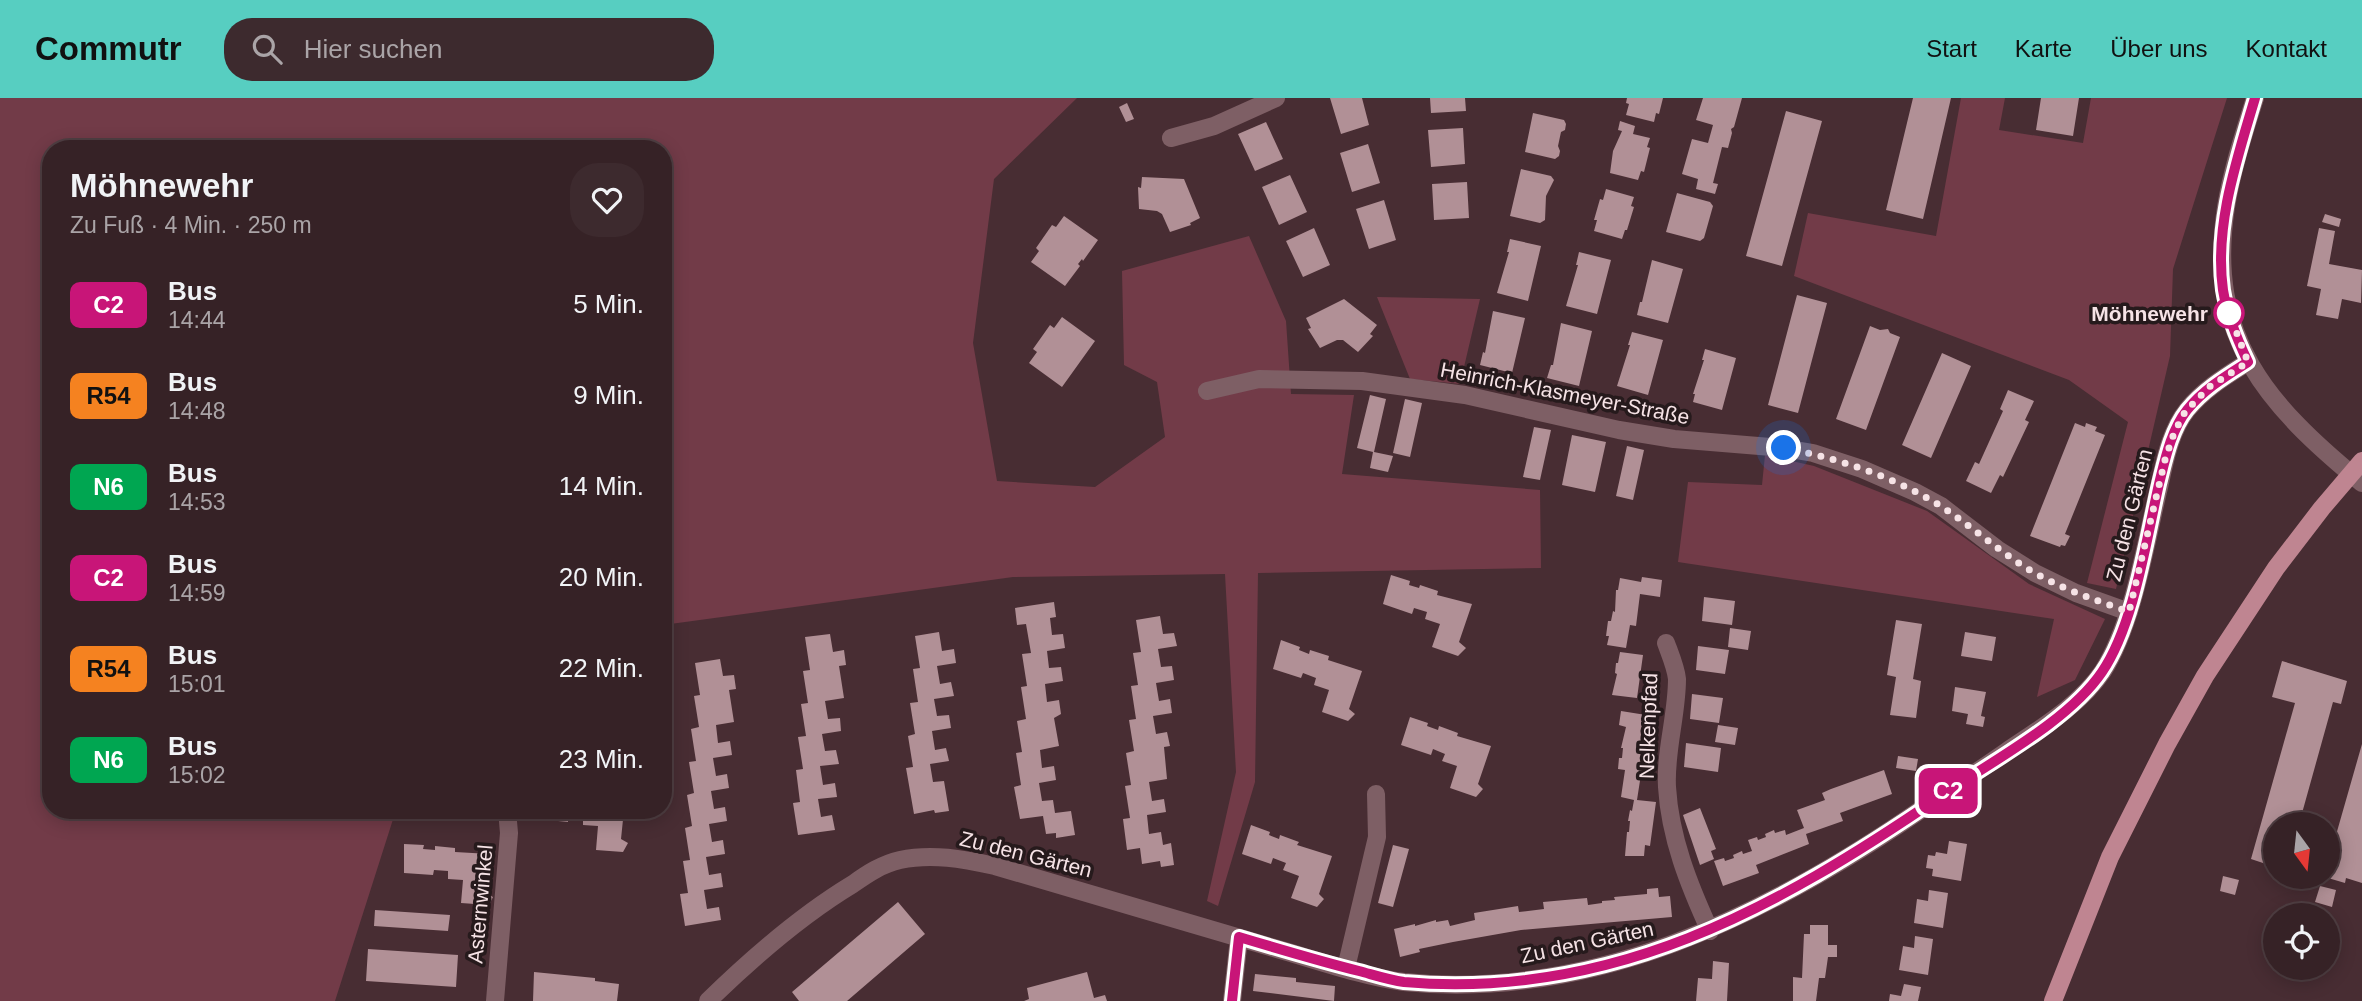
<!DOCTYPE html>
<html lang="de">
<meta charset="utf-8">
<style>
body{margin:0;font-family:Arial,sans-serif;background:#3d2a2e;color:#f1f3f6;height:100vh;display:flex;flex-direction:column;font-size:26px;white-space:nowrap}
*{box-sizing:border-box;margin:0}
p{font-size:23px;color:#aaa4a7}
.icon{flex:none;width:38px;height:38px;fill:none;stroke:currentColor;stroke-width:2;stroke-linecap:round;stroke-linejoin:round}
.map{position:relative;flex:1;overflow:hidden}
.panel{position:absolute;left:42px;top:42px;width:630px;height:679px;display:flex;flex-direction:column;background:#362226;border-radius:28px;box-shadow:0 4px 18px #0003,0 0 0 2px #503f43}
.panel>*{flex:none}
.badge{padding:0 14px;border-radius:10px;font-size:24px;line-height:46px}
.needle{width:46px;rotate:165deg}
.fabs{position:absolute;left:2263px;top:714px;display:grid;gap:14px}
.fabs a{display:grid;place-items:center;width:77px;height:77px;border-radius:50%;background:#362226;box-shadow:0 4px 18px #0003,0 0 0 2px #503f43;font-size:35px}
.you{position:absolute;width:35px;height:35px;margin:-18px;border:5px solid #fff;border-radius:50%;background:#1a73e8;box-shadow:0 0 0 10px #1a73e833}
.map>.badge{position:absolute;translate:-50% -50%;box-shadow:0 0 0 4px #fff}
.round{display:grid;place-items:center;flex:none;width:74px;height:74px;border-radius:28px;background:#3d2a2e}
.overview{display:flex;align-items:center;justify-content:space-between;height:119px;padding:0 28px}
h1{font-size:33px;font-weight:600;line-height:52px}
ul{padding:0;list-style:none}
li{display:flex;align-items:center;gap:21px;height:91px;padding:0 28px}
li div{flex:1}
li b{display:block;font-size:26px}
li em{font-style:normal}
li .badge{min-width:77px;font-weight:700;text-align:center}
header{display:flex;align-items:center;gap:42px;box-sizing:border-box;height:98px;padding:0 35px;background:#57cec1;color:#111}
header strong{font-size:33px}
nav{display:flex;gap:38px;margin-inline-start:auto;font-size:24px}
.search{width:490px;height:63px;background:#3d2a2e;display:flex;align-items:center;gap:18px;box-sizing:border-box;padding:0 24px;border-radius:28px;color:#aaa4a7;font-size:26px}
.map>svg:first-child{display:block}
.green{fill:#723b48}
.building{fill:#b19096}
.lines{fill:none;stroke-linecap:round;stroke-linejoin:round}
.minor{stroke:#7e5f65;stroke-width:18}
.major{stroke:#bf8591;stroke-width:18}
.line-casing{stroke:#fff;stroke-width:16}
.line{stroke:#c81578;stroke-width:10}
.walk{stroke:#f6e3e6;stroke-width:7;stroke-dasharray:0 12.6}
.stop-dot{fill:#fff;stroke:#c81578;stroke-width:3.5}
.labels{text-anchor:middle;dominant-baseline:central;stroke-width:7;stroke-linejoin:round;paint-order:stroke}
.stop-label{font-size:21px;font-weight:bold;fill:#f6e3e6;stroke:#261a1c;text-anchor:end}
.street-label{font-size:21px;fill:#f6e3e6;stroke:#261a1c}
</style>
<header>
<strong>Commutr</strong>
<div class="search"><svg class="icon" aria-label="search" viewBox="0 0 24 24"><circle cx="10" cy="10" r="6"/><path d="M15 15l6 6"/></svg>Hier suchen</div>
<nav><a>Start</a><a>Karte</a><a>Über uns</a><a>Kontakt</a></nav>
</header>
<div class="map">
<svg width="2362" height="903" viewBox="0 0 2362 903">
<rect width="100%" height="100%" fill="#482d33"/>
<path class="green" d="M0 0H1077L994 81 973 245 997 383 1095 389 1165 339 1157 284 1124 267 1122 173 1249 138 1286 223 1291 296 1354 297 1342 376 1540 392 1541 470 1258 475 1255 684 1218 808 1207 803 1236 674 1225 476 1013 479 663 527V51H51V712H396L335 903H0Z
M1961 0H2005L1999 32 2083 45 2091 0H2227L2173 171 2170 258 2116 491 2087 485 2128 324 2069 282 1794 178 1808 115 1936 138Z
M1377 199 1480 201 1460 286 1410 281Z
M1765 357 1814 368 1927 413 2029 486 2105 521 2075 582 2037 599 2054 521 1678 464 1688 384 1762 387Z"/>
<path class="building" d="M1330 0H1362L1369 27 1341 36Z
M1430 0H1465L1466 13 1431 15Z
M1627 0H1663L1659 16 1656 15 1654 24 1626 17 1629 6 1626 5Z
M1703 0H1742L1734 29 1731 31 1732 35 1728 50 1722 49 1713 85 1718 86 1715 96 1696 91 1698 81 1682 76 1692 41 1708 45 1713 27 1696 22Z
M1913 0H1951L1923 121 1886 112Z
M2041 0H2079L2073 38 2036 32Z
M1127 5 1134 21 1126 24 1119 9Z
M1786 13 1822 23 1782 168 1746 158Z
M1533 15 1564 22 1566 26 1565 32 1561 34 1558 48 1560 53 1559 58 1555 61 1525 54Z
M1620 23 1635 28 1633 36 1650 40 1647 49 1650 50 1644 74 1641 73 1638 82 1610 75 1613 53 1622 33 1618 32Z
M1266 24 1283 61 1255 73 1238 36Z
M1463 30 1465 66 1431 69 1428 32Z
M1368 46 1380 85 1352 94 1340 55Z
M1521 71 1551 78 1554 82 1546 98 1545 122 1540 125 1510 118Z
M1290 77 1307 114 1279 127 1262 89Z
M1142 79 1184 81 1200 120 1190 125 1191 127 1170 134 1162 116 1157 113 1139 111 1138 89 1141 90Z
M1467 84 1469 120 1434 122 1432 86Z
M1606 91 1634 99 1631 108 1634 109 1627 132H1625L1622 141 1594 133 1597 122H1594L1600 101 1603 102Z
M1677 95 1710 104 1713 108 1704 140 1700 143 1666 134Z
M1384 102 1396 142 1369 151 1356 111Z
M2325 116 2341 121 2339 129 2322 124Z
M1064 118 1098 142 1083 163 1082 161 1078 166 1080 168 1065 188 1031 164 1039 153 1036 150 1052 127 1056 129Z
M1314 130 1330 167 1303 179 1286 143Z
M2319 130 2335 133 2329 166 2362 172 2361 205 2342 201 2338 221 2316 217 2321 191 2307 188Z
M1510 141 1541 148 1528 203 1497 195 1509 154H1507Z
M1579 154 1611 162 1597 216 1566 208 1578 167H1576Z
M1652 162 1683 171 1668 225 1637 217 1640 204H1642Z
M1797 197 1827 205 1798 315 1768 307Z
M1344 201 1377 227 1370 236 1373 238 1358 254 1343 242H1337L1320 250 1308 231 1311 230 1306 220Z
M1493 213 1525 220 1512 275 1480 267 1483 254 1485 255Z
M1062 219 1095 243 1062 289 1029 265 1037 254 1033 251 1050 227 1054 230Z
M1561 225 1592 233 1579 288 1547 280 1551 267H1553Z
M1870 228 1880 232 1888 231 1890 235 1900 239 1866 332 1836 321Z
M1632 234 1663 242 1648 297 1617 288 1630 247H1628Z
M1705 251 1736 260 1722 312 1693 304 1695 296H1693L1704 262H1702Z
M1942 255 1971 268 1931 360 1902 347Z
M2008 292 2034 303 2025 322 2029 324 2003 379 2000 377 1991 395 1966 383 1975 364 1979 366 2003 313 2000 311Z
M1370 297 1386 301 1374 354 1393 358 1388 374 1370 370 1373 354 1357 350Z
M1405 301 1422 305 1410 359 1393 355Z
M2075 325 2085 329 2086 325 2097 329 2095 333 2105 337 2065 436 2070 438 2065 448 2061 447 2060 449 2030 438Z
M1534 329 1551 332 1540 382 1523 379Z
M1572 337 1606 344 1595 394 1562 387Z
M1627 348 1644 352 1633 402 1616 398Z
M1391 477 1410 483 1409 487 1419 490 1420 487 1438 493 1437 497 1472 506 1459 544 1466 550 1458 558 1432 549 1440 526 1425 521 1427 514 1414 510 1412 516 1383 506Z
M1642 479 1662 482 1660 499 1640 496 1636 528 1630 527 1626 550 1607 547 1609 538H1606L1608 523H1611L1613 513 1615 514 1616 492H1618L1620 480 1641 484Z
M1704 499 1735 503 1732 527 1702 523Z
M1054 504 1056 519 1050 520 1052 537 1063 536 1065 550 1047 553 1049 570 1061 569 1063 583 1045 586 1047 604 1059 602 1061 616 1054 620 1059 648 1040 652 1042 670 1054 668 1056 682 1039 685 1042 703 1053 702 1055 715 1071 713 1075 737 1056 740V735L1046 736 1043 718 1020 721 1014 689 1021 687 1016 655 1022 654 1017 623 1026 621 1021 589 1027 588 1022 556 1031 555 1026 526 1017 527 1015 510Z
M1160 518 1163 536 1174 535 1177 548 1158 551 1161 569 1172 568 1174 582 1156 585 1159 603 1170 601 1172 615 1153 618 1156 636 1167 634 1170 648 1164 649 1167 681 1149 684 1152 703 1164 701 1166 714 1147 717 1149 736 1161 734 1163 747 1171 745 1174 767 1161 769 1160 763 1142 766 1140 750 1127 752 1123 721 1130 720 1125 688 1131 687 1126 655 1134 653 1129 622 1136 621 1131 588 1138 587 1133 555 1141 554 1136 522Z
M1896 522 1922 526 1913 581 1921 583 1916 620 1890 617 1896 579 1887 577Z
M1730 530 1751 533 1748 552 1728 549Z
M939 534 942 553 954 551 956 565 937 568 940 586 951 584 954 598 934 601 937 618 949 617 951 630 932 633 935 652 946 650 949 663 930 666 933 684 944 683 949 713 935 715 934 712 914 716 906 670 913 669 908 638 915 636 910 605 918 604 913 571 920 570 915 538Z
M1965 534 1996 539 1992 563 1961 558Z
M830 536 833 554 844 552 846 567 839 568 844 600 825 603 828 621 840 620 841 633 822 636 825 653 836 652 839 666 820 668 823 687 835 685 837 699 818 701 821 719 832 717 835 732 798 737 793 705 800 704 796 672 803 671 798 639 806 638 801 606 808 605 803 573 810 572 805 539Z
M1281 542 1300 549 1299 552 1309 556 1310 552 1329 558 1328 562 1362 573 1349 611 1355 616 1348 623 1322 614 1329 592 1314 587 1316 580 1303 575 1301 580 1273 571Z
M1698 548 1729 552 1725 576 1696 572Z
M1620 554 1643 557 1637 600 1612 597 1617 576 1615 575 1616 565H1618Z
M720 561 723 578 734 577 736 591 729 592 734 624 716 627 718 645 730 643 732 657 713 660 716 678 727 676 729 690 711 693 714 711 725 709 727 723 709 726 712 744 723 742 725 756 706 759 709 777 721 775 723 789 704 792 707 811 719 809 721 822 685 828 680 796 688 795 683 763 690 762 685 730 692 728 687 697 694 695 689 664 696 663 691 631 699 629 694 598 700 597 695 565Z
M2282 563 2347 583 2341 606 2333 604 2299 726H2275V769L2251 761 2295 605 2272 599Z
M1955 589 1986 594 1981 618 1985 619 1983 629 1966 626 1968 616 1952 613Z
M1692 596 1723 600 1719 625 1690 621Z
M1621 613 1646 617 1644 630 1648 631 1637 702 1656 704 1650 748 1645 747 1644 758H1625L1627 734H1629L1630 723H1628L1630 712 1632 713 1634 702 1621 699 1625 672 1618 671 1619 660H1622L1623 650H1621L1626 629 1619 627Z
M1410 619 1428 625 1427 628 1438 632 1439 628 1458 635 1457 638 1491 648 1478 686 1483 691 1476 699 1450 690 1457 668 1442 663 1445 656 1433 651 1431 657 1401 647Z
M1718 627 1738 630 1735 647 1715 644Z
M1686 645 1721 650 1718 674 1684 669Z
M2362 646V785L2346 780 2345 785 2328 780V765Z
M1898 658 1918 661 1916 673 1896 670Z
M1884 672 1892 696 1840 715 1843 723 1806 736 1809 746 1756 767 1759 775 1723 788 1714 763 1724 760 1725 763 1734 760 1733 757 1742 753 1743 756 1752 753 1748 742 1757 739 1758 742 1766 739 1765 736 1774 732 1775 735 1785 732 1786 737 1804 730 1797 712 1825 702 1822 695 1831 691Z
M1700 710 1716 751 1711 753 1714 761 1700 767 1683 717Z
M539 712H624L621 741 628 745 623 754 596 752 598 728 583 727V719L568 718V724L538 721Z
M1251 727 1270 734 1269 737 1279 741 1280 737 1299 744 1297 747 1332 758 1319 796 1324 801 1317 809 1291 800 1299 778 1283 772 1286 765 1273 760 1271 766 1242 756Z
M1949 743 1967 746 1961 783 1932 778 1933 771 1926 770 1928 757 1935 758 1936 754 1947 756Z
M404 746 424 747 423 751 435 752V748L455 750V754L490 756 487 796 493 799 489 807 461 805 463 782 448 781V773L434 772 433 777 404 775Z
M1393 747 1409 751 1393 809 1378 805Z
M2223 778 2239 782 2235 797 2220 793Z
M2320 788 2336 792 2332 809 2315 804Z
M1658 790 1659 799 1670 798 1672 819 1521 832 1453 844 1419 851 1420 854 1400 859 1394 831 1415 826V828L1436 822V824L1448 822 1450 828 1475 822 1474 815 1518 808 1519 814 1544 811 1543 804 1587 800 1588 807 1602 805V803L1615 802 1614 799 1647 796V791Z
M1929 792 1948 795 1943 830 1914 825 1917 801 1928 803Z
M898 804 925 836 847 903H799L792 894Z
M375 812 450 817 448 833 374 828Z
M1810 827H1828V847H1837V859H1828L1825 880H1819L1816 903H1793V879L1802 880 1804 836H1810Z
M1915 838 1933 841 1928 877 1899 872 1903 848 1914 850Z
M368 851 458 857 456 889 366 883Z
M1713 863 1729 865 1727 903H1696L1698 880 1712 881Z
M534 874 595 880V883L619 886 617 903H533Z
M1087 874 1094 900 1105 897 1107 903H1024L1029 901 1027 890Z
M1255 876 1296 880V884L1335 888 1334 903 1253 893Z
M1904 886 1921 889 1918 903H1889L1890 896 1901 898Z"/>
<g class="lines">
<path class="minor" d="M2255 0C2244 35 2232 72 2226 109 2206 240 2267 307 2362 385
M1171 40 1214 28 1276 0
M1207 293 1259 281 1362 283 1465 297 1619 332 1674 341 1784 350 1813 355 1862 371 1915 394 1941 408 1997 451 2035 475 2076 495 2129 514
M1666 545C1670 556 1676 570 1677 581 1677 617 1665 653 1667 689 1670 740 1689 787 1710 833
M1346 870 1377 739 1376 696
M495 903 509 735 507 712
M708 903C752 860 800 818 853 786 867 776 882 766 900 762 932 755 963 761 995 768 1088 795 1181 823 1274 850 1313 861 1364 879 1404 884 1592 903 1765 818 1916 715 1946 694 1977 674 2007 653 2041 630 2080 607 2103 573 2134 524 2146 442 2160 385 2165 361 2171 332 2187 312 2204 291 2226 278 2248 264
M1232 903 1239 840"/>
<path class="major" d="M2053 903 2110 759 2167 646 2205 578 2276 470 2322 410 2362 363"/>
</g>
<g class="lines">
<g class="line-casing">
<path id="line" d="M1232 903 1239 839C1279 851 1319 863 1359 873 1374 877 1389 882 1404 884 1611 902 1776 811 1941 698 1990 664 2068 624 2102 574 2134 527 2146 443 2159 386 2165 362 2171 332 2187 312 2204 291 2226 278 2248 264 2237 241 2227 217 2223 192 2214 128 2237 61 2255 0"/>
</g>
<use href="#line" class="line"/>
<path class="walk" d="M1784 350C1837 360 1892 378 1939 407 1972 428 2000 455 2035 475 2064 492 2096 502 2129 514L2165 362 2174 335 2185 314 2209 289 2248 264 2229 215"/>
</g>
<circle class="stop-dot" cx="2229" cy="215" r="14"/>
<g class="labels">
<g class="stop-label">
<text x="2208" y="215">Möhnewehr</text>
</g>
<g class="street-label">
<text transform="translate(1565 295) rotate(11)">Heinrich-Klasmeyer-Straße</text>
<text transform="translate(2129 417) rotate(-76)">Zu den Gärten</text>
<text transform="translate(1648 628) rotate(-88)">Nelkenpfad</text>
<text transform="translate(1026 756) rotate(14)">Zu den Gärten</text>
<text transform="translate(480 806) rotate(-85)">Asternwinkel</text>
<text transform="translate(1587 844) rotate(-12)">Zu den Gärten</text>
</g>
</g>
</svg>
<div class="fabs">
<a><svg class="needle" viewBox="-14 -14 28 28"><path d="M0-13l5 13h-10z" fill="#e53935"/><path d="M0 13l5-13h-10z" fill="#aaa4a7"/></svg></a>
<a><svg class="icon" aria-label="locate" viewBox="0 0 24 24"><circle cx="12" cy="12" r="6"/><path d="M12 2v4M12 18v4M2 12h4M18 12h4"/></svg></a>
</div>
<div class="you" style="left:1784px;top:350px"></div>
<b class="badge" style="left:1948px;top:693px;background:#c81578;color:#fff">C2</b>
<section class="panel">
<div class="overview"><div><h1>Möhnewehr</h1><p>Zu Fuß · 4 Min. · 250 m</p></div><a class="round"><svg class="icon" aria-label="heart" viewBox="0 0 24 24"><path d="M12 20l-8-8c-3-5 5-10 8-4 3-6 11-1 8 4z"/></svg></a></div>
<ul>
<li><span class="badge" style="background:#c81578;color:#fff">C2</span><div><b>Bus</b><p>14:44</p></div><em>5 Min.</em></li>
<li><span class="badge" style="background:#f58220;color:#111">R54</span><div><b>Bus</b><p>14:48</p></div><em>9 Min.</em></li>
<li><span class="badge" style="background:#00a651;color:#fff">N6</span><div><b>Bus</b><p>14:53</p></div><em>14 Min.</em></li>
<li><span class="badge" style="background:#c81578;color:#fff">C2</span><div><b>Bus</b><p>14:59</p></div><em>20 Min.</em></li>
<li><span class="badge" style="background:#f58220;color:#111">R54</span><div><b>Bus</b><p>15:01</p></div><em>22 Min.</em></li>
<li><span class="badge" style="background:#00a651;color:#fff">N6</span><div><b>Bus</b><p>15:02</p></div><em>23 Min.</em></li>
</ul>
</section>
</div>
